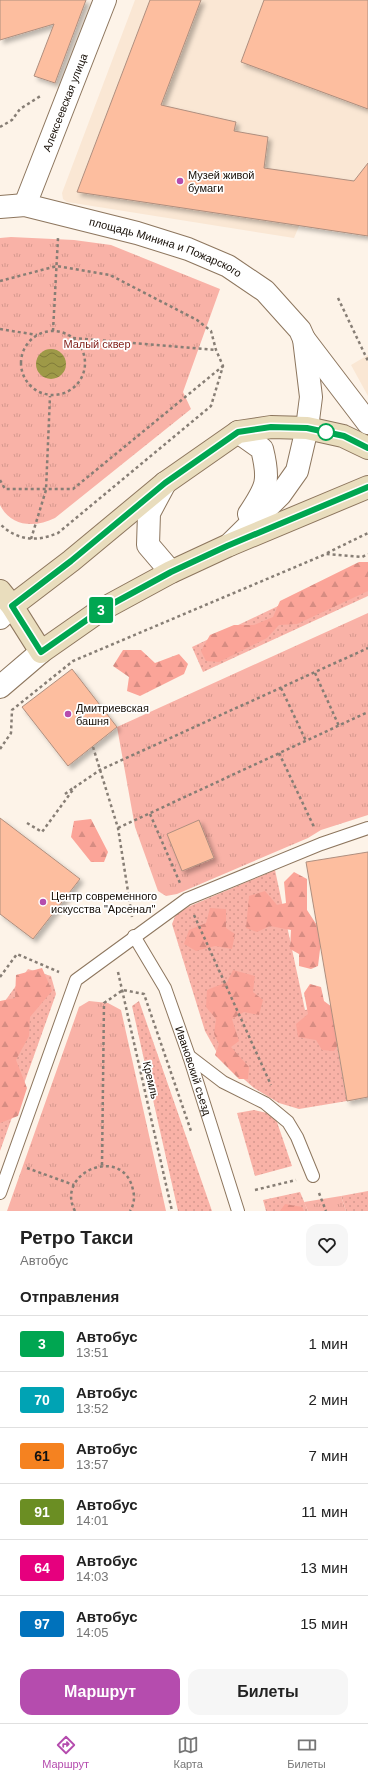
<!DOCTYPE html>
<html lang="ru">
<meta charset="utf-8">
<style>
body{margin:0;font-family:Arial,sans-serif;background:#f6f6f6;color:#222;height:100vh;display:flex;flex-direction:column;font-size:15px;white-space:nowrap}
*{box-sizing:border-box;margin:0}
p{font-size:13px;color:#767676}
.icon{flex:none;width:22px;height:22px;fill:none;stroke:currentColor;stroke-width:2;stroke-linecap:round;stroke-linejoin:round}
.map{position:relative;height:1211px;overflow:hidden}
.drawer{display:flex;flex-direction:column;background:#fff;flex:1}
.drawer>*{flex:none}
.badge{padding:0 8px;border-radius:3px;font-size:14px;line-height:26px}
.map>.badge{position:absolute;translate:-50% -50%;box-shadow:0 0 0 2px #fff}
h2{padding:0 20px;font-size:15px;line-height:36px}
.round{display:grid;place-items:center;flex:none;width:42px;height:42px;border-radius:12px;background:#f6f6f6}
.headline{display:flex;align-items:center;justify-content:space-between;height:68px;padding:0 20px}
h1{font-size:19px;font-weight:800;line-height:30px}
.action{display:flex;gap:8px;margin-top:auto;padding:8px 20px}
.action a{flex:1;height:46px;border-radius:12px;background:#b54cae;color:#fff;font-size:16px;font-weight:800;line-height:46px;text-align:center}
.action a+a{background:#f6f6f6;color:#222}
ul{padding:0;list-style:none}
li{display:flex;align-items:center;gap:12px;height:56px;padding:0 20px;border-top:1px solid #e0e0e0}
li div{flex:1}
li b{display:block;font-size:15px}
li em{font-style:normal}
li .badge{min-width:44px;font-weight:700;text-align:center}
.tabs{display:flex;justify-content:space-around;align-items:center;height:56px;border-top:1px solid #e0e0e0;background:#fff;font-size:11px;color:#767676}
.tabs a{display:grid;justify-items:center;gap:2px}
.tabs .on{color:#b54cae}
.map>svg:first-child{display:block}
.built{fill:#fae7d4}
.grass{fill:url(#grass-dots)}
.forest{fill:url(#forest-firs)}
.park{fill:url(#park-tufts)}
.water{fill:url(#water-waves)}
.building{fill:#fdbe9f;stroke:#af8f7f;filter:url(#shadow)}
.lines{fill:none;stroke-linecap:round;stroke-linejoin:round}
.service-casing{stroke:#8d765e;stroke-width:14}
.tertiary-casing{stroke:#8d765e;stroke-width:24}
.secondary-casing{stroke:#8d765e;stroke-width:24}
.path{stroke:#877e75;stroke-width:2.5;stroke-dasharray:3 3;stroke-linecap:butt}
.service{stroke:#fff;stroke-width:12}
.tertiary{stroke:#fff;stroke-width:22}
.secondary{stroke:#e9ddbd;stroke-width:22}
.line-casing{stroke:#fff;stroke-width:9}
.line{stroke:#00a651;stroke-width:6}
.poi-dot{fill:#b54cae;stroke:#fff;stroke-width:1.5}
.stop-dot{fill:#fff;stroke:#00a651;stroke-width:2}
.labels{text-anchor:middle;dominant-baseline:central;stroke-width:3.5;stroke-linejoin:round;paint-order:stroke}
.street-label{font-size:11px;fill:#150d05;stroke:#fff}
.poi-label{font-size:11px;fill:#150d05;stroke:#fff;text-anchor:start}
.park-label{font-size:11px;fill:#801d17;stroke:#fff}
</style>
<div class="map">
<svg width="368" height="1211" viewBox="0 0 368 1211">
<defs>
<pattern id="grass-dots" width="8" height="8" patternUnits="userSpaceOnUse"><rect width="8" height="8" fill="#f9b2a7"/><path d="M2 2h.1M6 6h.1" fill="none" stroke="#d5988e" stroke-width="1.8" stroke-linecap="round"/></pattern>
<pattern id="forest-firs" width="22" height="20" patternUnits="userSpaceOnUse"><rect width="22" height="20" fill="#fba498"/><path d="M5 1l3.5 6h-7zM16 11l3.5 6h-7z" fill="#d68c82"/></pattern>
<pattern id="park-tufts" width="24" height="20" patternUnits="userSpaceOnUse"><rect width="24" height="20" fill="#f9b2a7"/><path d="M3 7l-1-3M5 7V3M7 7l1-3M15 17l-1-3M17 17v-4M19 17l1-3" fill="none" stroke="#d5988e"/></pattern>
<pattern id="water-waves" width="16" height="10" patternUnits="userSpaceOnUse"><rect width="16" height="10" fill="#9e9947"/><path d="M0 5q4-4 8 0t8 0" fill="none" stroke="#807b39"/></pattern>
<filter id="shadow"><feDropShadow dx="3.5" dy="3.5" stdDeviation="2" flood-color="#0004"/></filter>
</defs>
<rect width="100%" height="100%" fill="#fdf3e8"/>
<path class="built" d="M135 0H368V236L299 226 294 238 67 202 63 199 62 193Z
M368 355V396L351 365Z"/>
<path class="grass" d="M368 563V596L203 672 192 647Z
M275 870 305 1010 330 1006 347 1101 299 1109 279 1103 254 1088 220 1058 205 1031 172 924 176 914 190 906Z
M28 969 51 976 56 994 0 1151V1008Z
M139 1001 212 1211H178L132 1006Z
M254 1110 267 1113 277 1122 292 1166 255 1176 237 1113Z
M368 1191V1211H346L341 1196Z
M300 1192 308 1211H266L263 1200Z"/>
<path class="forest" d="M359 562H368V591L297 624 279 625 267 638 219 662 206 661 201 651 210 635 234 625H254L273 617 280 601Z
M123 650H141L155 663 179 654 188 664 184 674 140 696 127 691 129 677 113 666Z
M91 819 108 852 104 862H91L71 837 74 821Z
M294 872 307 879V910L322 933 318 966 311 969 299 966V954L290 949 291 930 270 926 257 932 246 928 249 896 265 891 277 905 286 903 284 882Z
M210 908 226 909V928L235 934 232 949 215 946 196 951 184 944 189 930 206 923Z
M42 968 52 991 30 1017 29 1036 16 1060 27 1088 18 1116 0 1123V1001L15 998 16 975Z
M233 970 255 976 253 992 263 1000 259 1015 244 1012 232 1019 239 1041 231 1047 249 1067 248 1079H239L215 1055 219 1044 214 1034 216 1019 206 1007 207 990 227 982Z
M310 984 321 987 324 1001 336 1010 342 1039 334 1051 322 1050 316 1040 298 1037 296 1024 308 1014 304 993Z
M285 1204 302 1207 304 1211H280Z"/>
<path class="park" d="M11 237 74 240 111 245 220 289 183 392 191 409 55 518C35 528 11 527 0 505V238Z
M368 613V815L321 830 308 838 177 894 166 896 158 891 135 827 117 727Z
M89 1001 108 1003 121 1010 166 1211H7L79 1007Z
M341 1196 346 1211H308L304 1202Z"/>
<path class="water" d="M36 364a15 15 0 1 1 30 0a15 15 0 1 1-30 0Z"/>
<path class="building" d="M0 0H86L55 83 34 76 54 24 0 40Z
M150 0H201L161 105 236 122 234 131 268 137 264 168 354 181 368 163V236L77 192Z
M264 0H368V109L241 62Z
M72 669 117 727 68 766 22 707Z
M0 818 80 879 33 939 0 914Z
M199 820 214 858 182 871 167 834Z
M368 852V1097L347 1101 306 862Z"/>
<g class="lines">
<g class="service-casing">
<g id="service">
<path id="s1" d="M134 936 165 988 189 1056 238 1211"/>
<path d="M189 1056 223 1082 265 1103 288 1122 297 1137 313 1176"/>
<path d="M0 1193 76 980 187 899 321 844 368 828"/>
</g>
</g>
<g class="tertiary-casing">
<g id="tertiary">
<path id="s2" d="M25 205 105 0"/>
<path id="s3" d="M0 207 25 205 137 233 188 249 228 266 265 291 300 330 304 339 368 423"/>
<path d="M238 432 262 449C270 481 267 487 249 514"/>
<path d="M165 483 149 513 148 545 171 572"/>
<path d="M229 545 280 495 297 471 307 428 311 397 304 339"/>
<path d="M0 618 12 606"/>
<path d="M0 687 41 652"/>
</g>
</g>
<g class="secondary-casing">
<path id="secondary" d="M0 591 12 606 41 652 101 610 171 572 227 546 368 487
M12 606 71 561 165 483 238 432 271 427 307 428 343 436 368 448"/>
</g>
<path class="path" d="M0 127 12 120 20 109 42 95
M0 281 57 266 110 275 197 320 211 331 216 350 223 366 211 406 58 533C36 542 18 541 0 524
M338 298 368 361
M0 329 37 335
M21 363a32 32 0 1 1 64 0a32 32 0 1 1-64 0Z
M53 331 58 238
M73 338 216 350
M0 480 5 489H73L223 366
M31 539 46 490 50 396
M327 553 368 533
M315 673 339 726
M281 688 306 741
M93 747 118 828 132 917
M0 749 11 733 12 710 73 661 326 554 362 557 368 554
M279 753 314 827
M65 794 73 788
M150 814 180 883
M27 823 42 832 75 787 100 770 368 648
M118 828 368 712
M194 915 271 1085
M118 972 172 1211
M0 977 17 954 59 972
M102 1165 104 1003 123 990 144 994 191 1131
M27 1168 74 1185
M255 1190 296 1180
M319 1193 326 1211
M75 1211C54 1172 124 1144 133 1190 135 1197 134 1205 130 1211"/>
<use href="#service" class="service"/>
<use href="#tertiary" class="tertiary"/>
<use href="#secondary" class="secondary"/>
</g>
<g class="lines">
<g class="line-casing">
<path id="line" d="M368 448 344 436 307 428 271 427 238 432 165 483 71 561 12 606 41 652 101 610 171 572 227 546 368 487"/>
</g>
<use href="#line" class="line"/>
</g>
<g class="poi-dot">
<circle cx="180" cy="181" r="4"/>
<circle cx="68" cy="714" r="4"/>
<circle cx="43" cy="902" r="4"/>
</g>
<circle class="stop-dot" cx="326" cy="432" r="8"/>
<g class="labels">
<g class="street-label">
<text stroke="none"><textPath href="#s2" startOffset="110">Алексеевская улица</textPath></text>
<text stroke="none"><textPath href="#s3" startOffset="172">площадь Минина и Пожарского</textPath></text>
<text stroke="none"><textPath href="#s1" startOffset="148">Ивановский съезд</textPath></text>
<text transform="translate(151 1080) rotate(77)">Кремль</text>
</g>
<g class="poi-label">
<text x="188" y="175">Музей живой<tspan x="188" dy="13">бумаги</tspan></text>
<text x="76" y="708">Дмитриевская<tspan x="76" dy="13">башня</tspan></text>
<text x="51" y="896">Центр современного<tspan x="51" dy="13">искусства "Арсенал"</tspan></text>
</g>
<g class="park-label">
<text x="97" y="344">Малый сквер</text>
</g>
</g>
</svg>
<b class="badge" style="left:101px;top:610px;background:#00a651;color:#fff">3</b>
</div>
<section class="drawer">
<div class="headline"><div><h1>Ретро Такси</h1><p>Автобус</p></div><a class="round"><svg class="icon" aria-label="heart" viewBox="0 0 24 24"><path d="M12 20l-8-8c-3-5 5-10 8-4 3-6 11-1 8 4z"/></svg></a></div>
<h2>Отправления</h2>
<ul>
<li><span class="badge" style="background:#00a651;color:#fff">3</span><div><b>Автобус</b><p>13:51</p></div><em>1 мин</em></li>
<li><span class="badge" style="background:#00a3b4;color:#fff">70</span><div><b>Автобус</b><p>13:52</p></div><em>2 мин</em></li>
<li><span class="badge" style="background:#f58220;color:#111">61</span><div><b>Автобус</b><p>13:57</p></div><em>7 мин</em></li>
<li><span class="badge" style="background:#6b8e23;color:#fff">91</span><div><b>Автобус</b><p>14:01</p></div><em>11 мин</em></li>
<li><span class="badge" style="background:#e6007e;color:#fff">64</span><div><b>Автобус</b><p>14:03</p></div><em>13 мин</em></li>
<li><span class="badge" style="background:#0072bc;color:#fff">97</span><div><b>Автобус</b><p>14:05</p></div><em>15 мин</em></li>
</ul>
<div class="action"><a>Маршрут</a><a>Билеты</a></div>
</section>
<nav class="tabs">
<a class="on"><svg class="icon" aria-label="directions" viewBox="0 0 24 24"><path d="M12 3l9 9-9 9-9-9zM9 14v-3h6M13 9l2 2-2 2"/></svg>Маршрут</a>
<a><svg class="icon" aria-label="map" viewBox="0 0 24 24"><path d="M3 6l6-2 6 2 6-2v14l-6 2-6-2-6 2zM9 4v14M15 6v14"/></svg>Карта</a>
<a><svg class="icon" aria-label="tickets" viewBox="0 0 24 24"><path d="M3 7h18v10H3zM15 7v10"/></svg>Билеты</a>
</nav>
